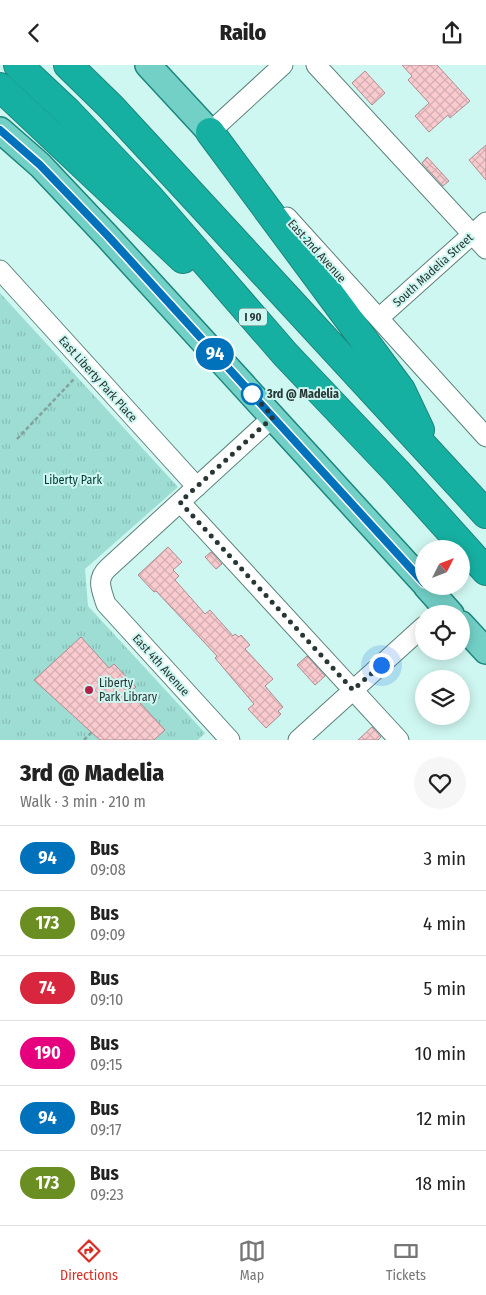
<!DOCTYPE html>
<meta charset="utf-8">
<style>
body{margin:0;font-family:"Fira Sans Condensed",sans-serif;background:#f6f6f6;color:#222;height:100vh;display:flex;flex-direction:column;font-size:19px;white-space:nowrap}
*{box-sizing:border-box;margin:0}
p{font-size:16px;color:#767676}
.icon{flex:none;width:28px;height:28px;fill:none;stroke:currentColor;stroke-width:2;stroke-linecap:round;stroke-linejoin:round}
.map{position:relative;height:675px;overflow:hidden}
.details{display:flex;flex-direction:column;background:#fff;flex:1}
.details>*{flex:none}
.badge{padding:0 10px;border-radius:16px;font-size:18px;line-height:32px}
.needle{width:32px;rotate:48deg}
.buttons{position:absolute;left:415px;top:475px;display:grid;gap:10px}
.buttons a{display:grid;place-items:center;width:55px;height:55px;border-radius:50%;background:#fff;box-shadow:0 2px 12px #0003;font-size:25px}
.you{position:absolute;width:25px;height:25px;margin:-12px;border:4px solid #fff;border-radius:50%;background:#1a73e8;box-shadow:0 0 0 8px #1a73e833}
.map>.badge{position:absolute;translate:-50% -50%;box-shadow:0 0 0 2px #fff}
.round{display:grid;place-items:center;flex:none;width:52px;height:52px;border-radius:26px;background:#f6f6f6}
.headline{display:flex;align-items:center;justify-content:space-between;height:85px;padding:0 20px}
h1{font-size:24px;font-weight:800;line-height:38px}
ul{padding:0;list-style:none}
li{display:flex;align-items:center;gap:15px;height:65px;padding:0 20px;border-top:1px solid #e0e0e0}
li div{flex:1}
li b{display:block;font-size:19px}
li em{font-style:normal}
li .badge{min-width:55px;font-weight:700;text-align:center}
header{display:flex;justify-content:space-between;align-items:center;height:65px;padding:0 20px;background:#fff;font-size:22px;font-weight:800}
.dock{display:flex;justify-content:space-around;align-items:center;height:70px;border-top:1px solid #e0e0e0;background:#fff;font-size:14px;color:#767676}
.dock a{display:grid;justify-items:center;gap:2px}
.dock .active{color:#d93025}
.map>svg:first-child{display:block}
.park{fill:url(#park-tufts)}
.building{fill:url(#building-cross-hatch);stroke:#af8c8f}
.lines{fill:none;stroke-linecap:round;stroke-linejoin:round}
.minor-casing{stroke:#5c817b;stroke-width:21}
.major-casing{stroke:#1c867c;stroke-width:28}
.highway-casing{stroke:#1c867c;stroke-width:30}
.path{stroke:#84a19c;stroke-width:2.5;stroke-dasharray:4 2.5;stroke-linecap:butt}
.minor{stroke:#fff;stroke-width:19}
.major{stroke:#73d0c7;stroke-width:25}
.highway{stroke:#16b0a2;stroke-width:28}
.line-casing{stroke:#fff;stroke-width:11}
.line{stroke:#0072bc;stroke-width:8}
.walk{stroke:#283735;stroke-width:5;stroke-dasharray:0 9}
.stop-dot{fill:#fff;stroke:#0072bc;stroke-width:2.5}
.poi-dot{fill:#b22048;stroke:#cff7f1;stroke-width:2}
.labels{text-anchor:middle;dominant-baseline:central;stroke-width:4;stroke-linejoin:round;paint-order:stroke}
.shield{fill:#cff7f1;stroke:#5a716d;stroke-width:1}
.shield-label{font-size:11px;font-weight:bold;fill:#283735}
.street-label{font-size:12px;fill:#283735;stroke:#cff7f1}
.stop-label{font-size:12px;font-weight:bold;fill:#283735;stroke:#cff7f1;text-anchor:start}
.park-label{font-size:12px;fill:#003c37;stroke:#cff7f1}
.poi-label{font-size:12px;fill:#283735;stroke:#cff7f1;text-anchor:start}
</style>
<header><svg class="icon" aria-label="back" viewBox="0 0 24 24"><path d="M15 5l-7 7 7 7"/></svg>Railo<svg class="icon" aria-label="share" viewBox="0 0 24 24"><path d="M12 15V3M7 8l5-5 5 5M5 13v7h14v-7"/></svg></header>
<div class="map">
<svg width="486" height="675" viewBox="0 0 486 675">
<defs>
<pattern id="park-tufts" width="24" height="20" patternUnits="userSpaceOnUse" patternTransform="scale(1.25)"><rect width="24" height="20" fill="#9dddd4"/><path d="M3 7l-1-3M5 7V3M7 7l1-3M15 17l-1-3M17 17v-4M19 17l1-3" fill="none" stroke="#87beb7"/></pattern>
<pattern id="building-cross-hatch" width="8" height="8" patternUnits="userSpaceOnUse" patternTransform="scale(1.25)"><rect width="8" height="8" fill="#f9cace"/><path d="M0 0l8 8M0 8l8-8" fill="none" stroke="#d5aeb2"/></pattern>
</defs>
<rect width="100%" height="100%" fill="#cff7f1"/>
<path class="park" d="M0 228 178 422 85 504 88 541 205 668 198 675H0Z"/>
<path class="building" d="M402 0H437L470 36 450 53 448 50 429 67 415 51 429 38 408 15 412 11Z
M365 6 385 28 372 40 352 18Z
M486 80V115L469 95Z
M427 92 449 116 443 121 422 98Z
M168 482 182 497 173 505 179 511 175 515 205 549 210 545 233 571 235 569 239 572 241 570 250 580 245 584 273 614 265 621 283 642 278 646 281 649 266 663 248 644 254 639 215 593 217 591 156 526 154 527 138 510Z
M211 487 222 499 216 504 205 492Z
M81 572 109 603 114 599 136 622 130 627 165 665 154 675H100L34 615Z
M307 591 325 611 315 620 297 600Z
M372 662 381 672 378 675H358Z"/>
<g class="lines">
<g class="minor-casing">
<path id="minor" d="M316 0 486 184
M218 76 210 67 283 0
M287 152 486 372
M0 205 197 422
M379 253 486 157
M180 437 399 675
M230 675 106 539C101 524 96 514 108 503L273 352
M298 675 424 561"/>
</g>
<g class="major-casing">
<path id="major" d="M148 0 210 67
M0 65 40 100 107 171 424 518
M426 521 451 549
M461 559 486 586"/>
</g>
<g class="highway-casing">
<path id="highway" d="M18 0 68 47 149 132 285 289 397 407 486 506
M68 0 111 42 195 133 486 449
M0 22 183 194
M210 67 401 325 420 365"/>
</g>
<path class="path" d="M17 374 75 313
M84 675 92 667"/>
<use href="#minor" class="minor"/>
<use href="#major" class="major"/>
<use href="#highway" class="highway"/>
</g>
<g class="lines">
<g class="line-casing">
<path id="line" d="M0 65 40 100 108 171 424 518"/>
</g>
<use href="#line" class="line"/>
<path class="walk" d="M252 329 248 324 273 352 180 437 353 625 381 600"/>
</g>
<circle class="stop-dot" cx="252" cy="329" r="10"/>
<circle class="poi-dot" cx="89" cy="625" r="5"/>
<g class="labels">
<rect class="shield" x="239" y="243.5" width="28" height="17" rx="4"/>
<g class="shield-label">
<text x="253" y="252">I 90</text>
</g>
<g class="street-label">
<text transform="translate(317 186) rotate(48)">East 2nd Avenue</text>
<text transform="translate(433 205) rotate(-42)">South Madelia Street</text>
<text transform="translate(98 314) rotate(48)">East Liberty Park Place</text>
<text transform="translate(161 600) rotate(48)">East 4th Avenue</text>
</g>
<g class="stop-label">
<text x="267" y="329">3rd @ Madelia</text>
</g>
<g class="park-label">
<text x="73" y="415">Liberty Park</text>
</g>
<g class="poi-label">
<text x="99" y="618">Liberty<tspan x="99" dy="14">Park Library</tspan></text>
</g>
</g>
</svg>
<div class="buttons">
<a><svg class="needle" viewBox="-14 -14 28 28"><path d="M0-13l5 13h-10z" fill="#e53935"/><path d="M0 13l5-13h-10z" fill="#767676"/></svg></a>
<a><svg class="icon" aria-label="locate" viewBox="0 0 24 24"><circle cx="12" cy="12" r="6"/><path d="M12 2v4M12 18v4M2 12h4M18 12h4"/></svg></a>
<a><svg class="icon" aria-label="layers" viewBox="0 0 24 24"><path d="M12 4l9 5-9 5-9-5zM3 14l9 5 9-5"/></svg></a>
</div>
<div class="you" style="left:381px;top:600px"></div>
<b class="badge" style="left:215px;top:289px;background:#0072bc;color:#fff">94</b>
</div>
<section class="details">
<div class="headline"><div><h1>3rd @ Madelia</h1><p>Walk · 3 min · 210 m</p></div><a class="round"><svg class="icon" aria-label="heart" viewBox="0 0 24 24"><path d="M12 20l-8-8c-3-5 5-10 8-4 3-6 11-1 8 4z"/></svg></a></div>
<ul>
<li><span class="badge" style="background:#0072bc;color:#fff">94</span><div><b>Bus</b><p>09:08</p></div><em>3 min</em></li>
<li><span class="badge" style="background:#6b8e23;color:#fff">173</span><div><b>Bus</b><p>09:09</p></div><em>4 min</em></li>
<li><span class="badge" style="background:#d7263d;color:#fff">74</span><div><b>Bus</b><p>09:10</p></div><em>5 min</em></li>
<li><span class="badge" style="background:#e6007e;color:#fff">190</span><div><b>Bus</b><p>09:15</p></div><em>10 min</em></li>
<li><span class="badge" style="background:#0072bc;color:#fff">94</span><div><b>Bus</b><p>09:17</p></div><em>12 min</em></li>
<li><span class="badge" style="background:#6b8e23;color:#fff">173</span><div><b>Bus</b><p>09:23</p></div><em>18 min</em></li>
</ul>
</section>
<nav class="dock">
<a class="active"><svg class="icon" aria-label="directions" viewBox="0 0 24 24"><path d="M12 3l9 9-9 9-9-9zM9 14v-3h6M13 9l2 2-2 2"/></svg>Directions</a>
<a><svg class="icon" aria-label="map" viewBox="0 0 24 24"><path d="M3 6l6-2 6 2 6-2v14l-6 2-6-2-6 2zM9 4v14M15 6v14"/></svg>Map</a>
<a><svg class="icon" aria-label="tickets" viewBox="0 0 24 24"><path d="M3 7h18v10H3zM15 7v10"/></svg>Tickets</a>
</nav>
